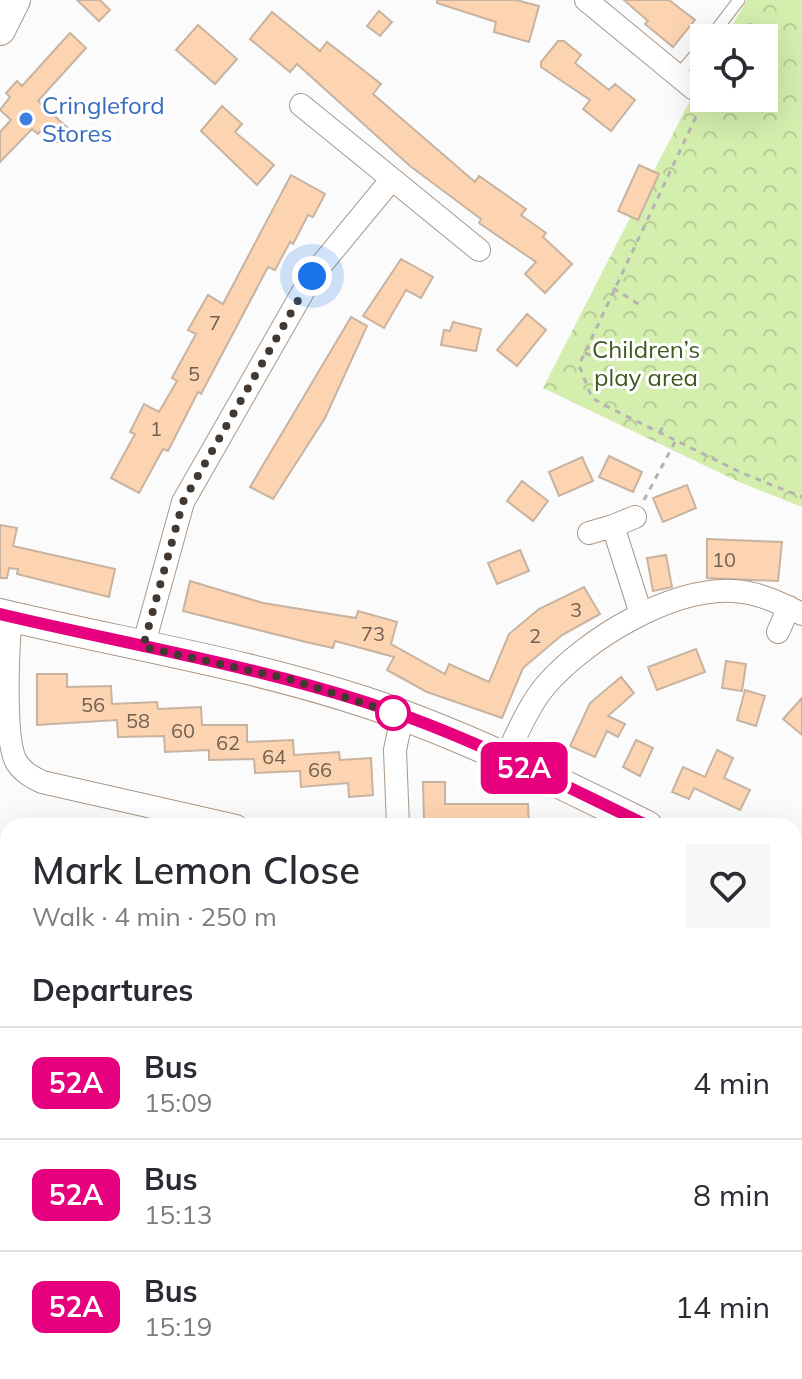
<!DOCTYPE html>
<meta charset="utf-8">
<style>
body{margin:0;font-family:Mulish,sans-serif;background:#f7f7f7;color:#2b2b33;height:100vh;display:flex;flex-direction:column;font-size:30px;white-space:nowrap}
*{box-sizing:border-box;margin:0}
p{font-size:26px;color:#7c7c81}
.icon{flex:none;width:44px;height:44px;fill:none;stroke:currentColor;stroke-width:2;stroke-linecap:round;stroke-linejoin:round}
.map{position:relative;flex:1;overflow:hidden}
.sheet{position:absolute;left:0px;top:818px;width:802px;height:562px;display:flex;flex-direction:column;background:#fff;border-radius:24px 24px 0 0;box-shadow:0 8px 32px #0002}
.sheet>*{flex:none}
.badge{padding:0 16px;border-radius:12px;font-size:28px;line-height:52px}
.controls{position:absolute;left:690px;top:24px;display:grid;gap:16px}
.controls a{display:grid;place-items:center;width:88px;height:88px;border-radius:0px;background:#fff;box-shadow:0 8px 32px #0002;font-size:40px}
.you{position:absolute;width:40px;height:40px;margin:-20px;border:6px solid #fff;border-radius:50%;background:#1a73e8;box-shadow:0 0 0 12px #1a73e833}
.map>.badge{position:absolute;translate:-50% -50%;box-shadow:0 0 0 4px #fff}
h2{padding:0 32px;font-size:30px;line-height:72px}
.round{display:grid;place-items:center;flex:none;width:84px;height:84px;border-radius:0px;background:#f7f7f7}
.overview{display:flex;align-items:center;justify-content:space-between;height:136px;padding:0 32px}
h1{font-size:38px;font-weight:600;line-height:60px}
ul{padding:0;list-style:none}
li{display:flex;align-items:center;gap:24px;height:112px;padding:0 32px;border-top:2px solid #e1e1e2}
li div{flex:1}
li b{display:block;font-size:30px}
li em{font-style:normal}
li .badge{min-width:88px;font-weight:700;text-align:center}
.map>svg:first-child{display:block}
.forest{fill:url(#forest-crowns)}
.park{fill:url(#park-crowns)}
.lines{fill:none;stroke-linecap:round;stroke-linejoin:round}
.stream{stroke:#85b2f5;stroke-width:5}
.building{fill:#fdd4b1;stroke:#c8b3a1;stroke-width:2}
.lane-casing{stroke:#ac9785;stroke-width:13}
.street-casing{stroke:#ac9785;stroke-width:24}
.secondary-casing{stroke:#ac9785;stroke-width:32}
.path{stroke:#b6b3b0;stroke-width:3;stroke-dasharray:6 6;stroke-linecap:butt}
.lane{stroke:#fff;stroke-width:11}
.street{stroke:#fff;stroke-width:22}
.secondary{stroke:#fff;stroke-width:30}
.rail{stroke:#8f8985;stroke-width:5;stroke-dasharray:12 6;stroke-linecap:butt}
.line-casing{stroke:#fff;stroke-width:18}
.line{stroke:#e6007e;stroke-width:12}
.walk{stroke:#423932;stroke-width:8;stroke-dasharray:0 14.4}
.shop-dot{fill:#3f7fe0;stroke:#fff;stroke-width:3}
.stop-dot{fill:#fff;stroke:#e6007e;stroke-width:4}
.labels{text-anchor:middle;dominant-baseline:central;stroke-width:6;stroke-linejoin:round;paint-order:stroke}
.number-label{font-size:20px;fill:#716052}
.shop-label{font-size:24px;fill:#366cbe;stroke:#fff;text-anchor:start}
.park-label{font-size:24px;fill:#435720;stroke:#fff}
</style>
<div class="map">
<svg width="802" height="1379" viewBox="0 0 802 1379">
<defs>
<pattern id="forest-crowns" width="20" height="18" patternUnits="userSpaceOnUse" patternTransform="scale(2)"><rect width="20" height="18" fill="#b3d284"/><path d="M2 6a3 3 0 1 1 6 0M12 15a3 3 0 1 1 6 0" fill="none" stroke="#93ab6d"/></pattern>
<pattern id="park-crowns" width="20" height="18" patternUnits="userSpaceOnUse" patternTransform="scale(2)"><rect width="20" height="18" fill="#d4eeae"/><path d="M2 6a3 3 0 1 1 6 0M12 15a3 3 0 1 1 6 0" fill="none" stroke="#b7cd96"/></pattern>
</defs>
<rect width="100%" height="100%" fill="#fbfbfb"/>
<path class="forest" d="M8 1336V1372H706L708 1379H0V1338Z"/>
<path class="park" d="M747 0H802V507L739 482 543 388 704 73V98H764V38H725Z"/>
<g class="lines">
<path class="stream" d="M794 946 802 951
M1 1048 8 1122
M53 1379V1372
M85 1379 86 1372
M123 1379 124 1372"/>
</g>
<path class="building" d="M77 0H100L110 10 99 21Z
M437 0H516L539 6 529 42 494 32 496 22 437 3Z
M624 0H669L695 20 673 47 645 24 648 21Z
M379 11 392 22 380 36 367 26Z
M272 12 320 51 327 42 381 84 373 94 475 182 479 176 526 209 521 215 546 233 543 237 572 264 545 293 525 274 536 262 479 223 481 219 410 166 297 64 290 72 250 39Z
M198 25 237 59 215 84 176 50Z
M70 33 86 48 38 101 69 129 57 142 42 129 38 134 32 129 0 162V132L11 120 0 110 10 97 6 93 17 81 22 86Z
M558 41H564L581 55 575 63 609 90 615 84 635 100 611 131 583 109 590 100 541 67V62Z
M222 106 242 124 235 132 274 165 257 185 201 131Z
M639 165 659 174 638 220 618 211Z
M291 175 325 194 313 217 308 215 293 244 290 242 275 270 268 267 201 394 198 392 168 451 163 449 139 493 111 478 135 434 130 432 144 404 159 412 177 381 172 378 196 334 188 330 208 295 223 304Z
M401 259 433 277 421 298 406 290 384 328 363 316Z
M527 314 546 330 517 366 497 350Z
M351 317 367 326 325 418 273 499 250 487Z
M453 322 481 329 476 351 441 345 444 330 450 331Z
M609 456 642 472 633 492 599 477Z
M582 457 593 481 559 496 549 472Z
M522 481 548 501 533 521 507 501Z
M687 485 696 508 663 522 653 498Z
M0 525 17 528 13 546 115 569 109 597 17 574 18 569 9 568 7 578H0Z
M707 539 782 542 778 581 707 578Z
M520 550 529 571 497 584 488 563Z
M666 555 672 587 653 591 647 558Z
M190 581 263 603 356 618 358 611 397 622 391 644 445 674 449 664 489 682 509 634 539 609 584 587 600 614 562 635 523 668 502 718 427 692 387 670 394 657 335 641 333 648 306 642 183 611Z
M696 649 705 672 657 690 648 667Z
M726 661 746 664 742 691 722 688Z
M37 674H67V687L111 686 112 704 157 702 158 709 201 707 202 725H247V742L293 740 294 755 339 752 340 760 371 758 373 795 349 797 348 783 301 787 300 771 255 773 254 759 209 760V750L165 752 164 736 118 737 117 720 37 725Z
M621 677 634 693 608 716 625 724 618 737 607 731 595 757 570 746 590 703Z
M745 690 765 696 756 726 737 720Z
M802 698V735L783 719Z
M636 740 653 748 640 776 623 767Z
M717 750 733 758 724 778 750 790 740 810 694 788 689 799 672 792 683 767 705 777Z
M423 782H445V804H528L529 826H451V821H424Z"/>
<g class="lines">
<g class="lane-casing">
<path id="lane" d="M710 38 739 0
M677 76 704 45"/>
</g>
<g class="street-casing">
<path id="street" d="M586 0 694 89
M301 105 392 179
M635 517 613 526 641 614
M589 533 613 526
M11 617C8 645 3 741 17 763 24 773 32 777 42 782L236 826
M778 632 789 607
M143 647 183 502 312 276 392 179 479 250
M504 760C517 735 528 706 546 685 586 639 670 588 733 591 758 592 780 603 802 614
M398 826 395 750 402 716"/>
</g>
<g class="secondary-casing">
<path id="secondary" d="M0 30 15 0
M0 614C121 643 246 663 365 702 462 734 556 781 647 826
M794 915 802 919"/>
</g>
<path class="path" d="M701 106 579 365 592 398 610 408 742 473 802 497
M613 288 640 305
M585 353 595 357
M660 433 664 423
M644 500 676 440"/>
<use href="#lane" class="lane"/>
<use href="#street" class="street"/>
<use href="#secondary" class="secondary"/>
<path class="rail" d="M794 1131 802 1130
M0 1312 8 1309"/>
</g>
<g class="lines">
<g class="line-casing">
<path id="line" d="M0 614C122 643 246 664 365 702 462 733 556 781 648 826"/>
</g>
<use href="#line" class="line"/>
<path class="walk" d="M312 276 183 502 143 647 293 680 402 716 393 713"/>
</g>
<circle class="shop-dot" cx="26" cy="119" r="8"/>
<circle class="stop-dot" cx="393" cy="713" r="16"/>
<g class="labels">
<g class="number-label">
<text x="215" y="322">7</text>
<text x="194" y="373">5</text>
<text x="156" y="428">1</text>
<text x="724" y="559">10</text>
<text x="576" y="609">3</text>
<text x="373" y="633">73</text>
<text x="535" y="635">2</text>
<text x="93" y="704">56</text>
<text x="138" y="720">58</text>
<text x="183" y="730">60</text>
<text x="228" y="742">62</text>
<text x="274" y="756">64</text>
<text x="320" y="769">66</text>
</g>
<g class="shop-label">
<text x="42" y="105">Cringleford<tspan x="42" dy="28">Stores</tspan></text>
</g>
<g class="park-label">
<text x="646" y="349">Children’s<tspan x="646" dy="28">play area</tspan></text>
</g>
</g>
</svg>
<div class="controls">
<a><svg class="icon" aria-label="locate" viewBox="0 0 24 24"><circle cx="12" cy="12" r="6"/><path d="M12 2v4M12 18v4M2 12h4M18 12h4"/></svg></a>
</div>
<div class="you" style="left:312px;top:276px"></div>
<b class="badge" style="left:524px;top:768px;background:#e6007e;color:#fff">52A</b>
<section class="sheet">
<div class="overview"><div><h1>Mark Lemon Close</h1><p>Walk · 4 min · 250 m</p></div><a class="round"><svg class="icon" aria-label="heart" viewBox="0 0 24 24"><path d="M12 20l-8-8c-3-5 5-10 8-4 3-6 11-1 8 4z"/></svg></a></div>
<h2>Departures</h2>
<ul>
<li><span class="badge" style="background:#e6007e;color:#fff">52A</span><div><b>Bus</b><p>15:09</p></div><em>4 min</em></li>
<li><span class="badge" style="background:#e6007e;color:#fff">52A</span><div><b>Bus</b><p>15:13</p></div><em>8 min</em></li>
<li><span class="badge" style="background:#e6007e;color:#fff">52A</span><div><b>Bus</b><p>15:19</p></div><em>14 min</em></li>
</ul>
</section>
</div>
